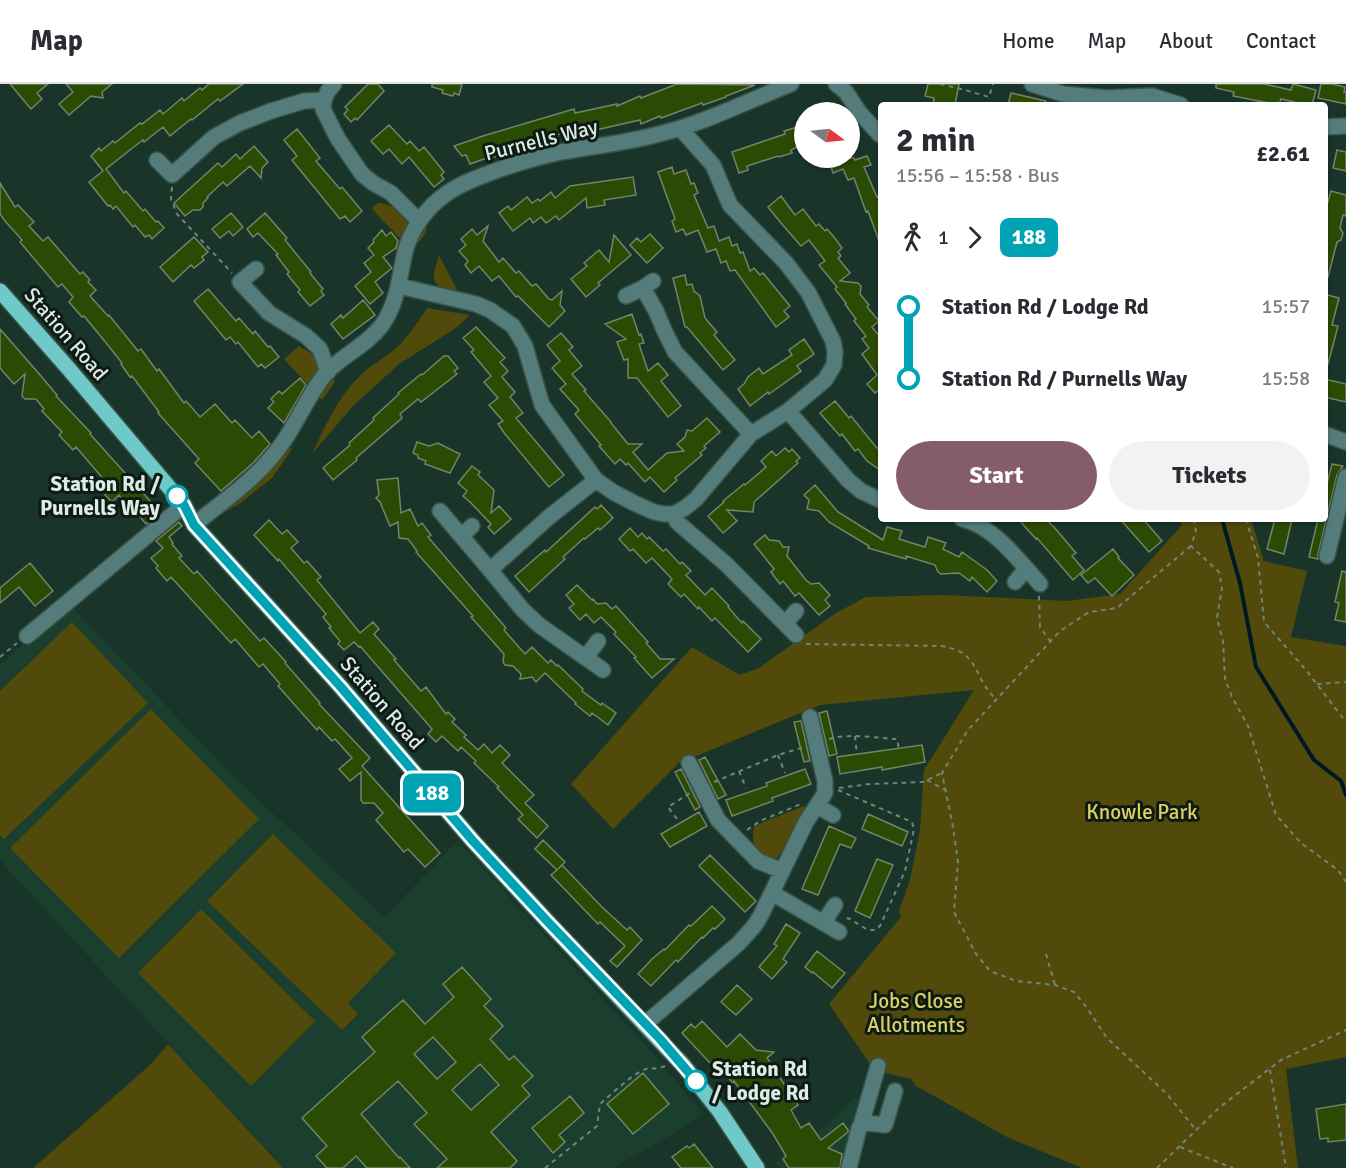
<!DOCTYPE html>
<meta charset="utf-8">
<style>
body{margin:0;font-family:Signika,sans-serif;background:#f2f2f3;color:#2b2b33;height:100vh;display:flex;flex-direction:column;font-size:22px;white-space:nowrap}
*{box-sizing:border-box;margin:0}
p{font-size:20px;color:#7c7c81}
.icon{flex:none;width:33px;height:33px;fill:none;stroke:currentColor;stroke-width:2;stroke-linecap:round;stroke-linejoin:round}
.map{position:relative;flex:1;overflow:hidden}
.drawer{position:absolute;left:878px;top:18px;width:450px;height:420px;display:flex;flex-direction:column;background:#fff;border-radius:6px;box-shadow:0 2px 4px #0004}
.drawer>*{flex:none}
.badge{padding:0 12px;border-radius:9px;font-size:21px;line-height:39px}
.needle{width:39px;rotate:105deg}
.tools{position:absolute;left:794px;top:18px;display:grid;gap:12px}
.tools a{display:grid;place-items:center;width:66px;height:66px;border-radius:50%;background:#fff;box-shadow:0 2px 4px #0004;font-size:30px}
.map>.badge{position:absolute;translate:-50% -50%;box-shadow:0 0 0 3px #fff}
.legs{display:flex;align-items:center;gap:9px;height:66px;padding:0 18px;font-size:20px}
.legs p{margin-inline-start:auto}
.head{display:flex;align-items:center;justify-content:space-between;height:102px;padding:0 18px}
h1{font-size:33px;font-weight:800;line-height:45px}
.action{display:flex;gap:12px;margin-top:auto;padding:12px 18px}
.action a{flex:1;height:69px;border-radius:36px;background:#855d68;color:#fff;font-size:24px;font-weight:800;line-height:69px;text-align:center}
.action a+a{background:#f2f2f3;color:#2b2b33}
ul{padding:0 18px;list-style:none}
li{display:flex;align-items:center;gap:21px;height:72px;font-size:22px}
li i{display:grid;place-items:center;width:9px;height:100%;margin:0 8px;background:currentColor}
li i::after{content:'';width:15px;height:15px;margin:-8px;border:4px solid;border-radius:50%;background:#fff}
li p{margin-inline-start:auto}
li:first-child i{background:linear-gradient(#0000 50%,currentColor 0)}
li:last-child i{background:linear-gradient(currentColor 50%,#0000 0)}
header{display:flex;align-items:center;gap:36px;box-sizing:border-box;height:84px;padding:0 30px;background:#fff;border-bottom:2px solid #e1e1e2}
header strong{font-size:28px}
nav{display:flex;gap:33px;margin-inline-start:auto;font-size:21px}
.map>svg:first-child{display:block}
.built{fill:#1a3f2f}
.green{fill:#524a0a}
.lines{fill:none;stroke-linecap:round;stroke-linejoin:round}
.stream{stroke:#001822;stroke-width:4}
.building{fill:#2a4b04;stroke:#74836a;stroke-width:1.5;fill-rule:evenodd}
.minor-casing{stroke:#385247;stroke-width:18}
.major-casing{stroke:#385247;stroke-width:18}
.path{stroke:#6f857b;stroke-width:2;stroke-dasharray:4.5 4.5;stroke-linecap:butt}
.minor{stroke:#537c7b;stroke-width:15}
.major{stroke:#6fc9c8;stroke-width:15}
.line-1-casing{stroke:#fff;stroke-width:14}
.line-1{stroke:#00a3b4;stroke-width:9}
.stop-1-dot{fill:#fff;stroke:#00a3b4;stroke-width:3}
.labels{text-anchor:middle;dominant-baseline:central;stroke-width:6;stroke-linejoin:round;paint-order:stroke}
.street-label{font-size:21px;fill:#dcece4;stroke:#0e1a14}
.stop-label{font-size:21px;font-weight:bold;fill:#dcece4;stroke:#0e1a14;text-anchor:end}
.park-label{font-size:21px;fill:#ded062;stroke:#0e1a14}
</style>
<header>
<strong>Map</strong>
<nav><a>Home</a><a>Map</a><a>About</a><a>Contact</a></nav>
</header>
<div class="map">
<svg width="1346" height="1084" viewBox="0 0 1346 1084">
<rect width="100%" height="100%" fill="#193529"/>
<path class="built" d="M71 522 232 691 384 833 458 757 650 966 703 1030 666 1054 613 1084H283L0 776V580Z
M855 1013 864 1023 845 1084H779L775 1079 825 1043Z"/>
<path class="green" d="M379 118 413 130 423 137 427 146C416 169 406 162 392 146 385 139 378 132 372 124Z
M439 171 458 208C429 201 431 198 439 171Z
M427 224 470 231 456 244 399 280 352 323 312 370C326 341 338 312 362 290 372 280 385 274 396 264 408 253 418 238 427 224Z
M299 262C312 270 332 281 335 298L322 316 284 275Z
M282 355 292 365 272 394 239 420 216 433Z
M1179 435H1251L1264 477 1307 487 1291 553 1346 562V973L1286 985 1298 1084H1082L1007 1053 916 1002 911 995 874 986 829 920 901 833 899 827 910 796 920 746 924 686 974 606 820 621 679 679 613 745 571 700 692 563 740 591 759 584 836 529 866 513 944 511 1067 517 1120 510 1182 441Z
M72 538 148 619 4 755 0 751V607Z
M151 625 259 735 119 874 10 764Z
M804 722 806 727 788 759 777 774 770 777 754 767 753 755 754 742Z
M273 750 396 869 348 919 358 930 342 946 207 817Z
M201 825 315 937 251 1002 138 889Z
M168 960 283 1084H33L150 981Z"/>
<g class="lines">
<path class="stream" d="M1222 435 1240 499 1256 583 1314 676 1341 697 1346 711"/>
</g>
<path class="building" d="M10 0H48L37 9 42 15 31 25Z
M66 0H112L102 8 103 14 91 12 69 31 59 20 73 8Z
M209 0H243L220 17 218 15 192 36 191 35 170 52 163 43 144 58 143 56 135 62 106 85 124 109 126 107 143 127 145 125 156 138 158 137 164 144 152 155 149 151 145 153 135 141 133 143 116 122 113 125 110 121 108 122 89 98 103 87 91 72 99 64 101 67 113 57 115 59 140 39 142 40 160 26 163 30 182 14 184 17 200 4 202 6Z
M368 0H378L384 7 357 36 355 34 351 38 344 30 348 26 345 23Z
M432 0H462L459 11 454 9 453 12 442 9 443 6 432 3Z
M677 0 755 1 726 12V13L703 21 702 19 661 34 660 32 641 40 640 36 587 48 586 44 567 50 566 48 507 67 508 70 484 75 470 80 466 71 462 72 454 62 483 52 574 25 575 29 617 20V22L640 12 641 14Z
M928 0H959L955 21H933L934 14 925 12Z
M1216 0H1264L1291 6 1293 0 1316 6 1312 21H1307L1281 15 1279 21 1233 12 1234 8 1216 4Z
M1321 0H1332L1345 3 1344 8H1346V20L1318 14Z
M1011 9 1046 17 1045 21H1008Z
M389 41 407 60 410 57 419 67 424 63 444 88 441 91 444 95 434 103 409 73 402 80 389 65 383 70 371 57Z
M804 41V59L791 66 792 69 779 73 778 72 747 82 748 86 739 89 732 68 785 50 784 47Z
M297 45 320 74 316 77 340 105 342 103 362 127 350 138 345 132 340 135 292 76 297 72 284 56Z
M254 62 268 78 262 84 261 94 250 82 227 102 223 98 207 113 208 114 203 119V123L200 126H193L185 132 174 119 218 79 222 83 236 70 240 75Z
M1337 66 1346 68V87L1333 84Z
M867 72 871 81 864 83 877 113 880 112V157H879L868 127 866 128 854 94 848 96 843 85 833 89 829 77 840 74H854L855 76Z
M672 83 674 90 686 86 691 100 694 99 698 109 694 111 708 144 714 142 719 157 729 153 732 162 737 160 740 169 743 168 750 187 754 184 760 191 763 189 790 222 784 227 789 233 776 243 735 186 730 187 726 177 721 179 716 165 707 168 698 146 686 151 683 145 676 148 672 137 675 135 658 88Z
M633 93 636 111 604 116 605 121 587 124 586 114 559 136 556 132 546 139 541 133 533 139 530 134 513 147 499 129 508 122 511 126 527 113 532 119 538 115 540 117 551 108 555 114 570 102Z
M0 99 15 123 18 121 34 138 29 142 43 157 48 153 80 190 83 188 90 196 88 198 96 206 90 212 108 232 109 231 138 267 141 265 157 287 159 285 184 319 186 317 200 333 215 320 232 339 235 336 252 354 259 347 270 360 252 380 221 407 195 379 199 375 158 329 159 328 132 292 130 293 121 280 122 279 107 260 84 232 82 233 69 218 73 213 62 200 58 203 20 158 22 156 5 137 0 130Z
M1331 107 1346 111V132L1343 131 1340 144 1343 149 1341 156 1337 158 1328 193 1324 192V132Z
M781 112 795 131 803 125 816 142 819 140 825 147 827 145 834 153 842 164 838 168 841 172 838 174 850 189 840 197 858 199 861 202 860 210 869 221 867 223 879 237 872 243 880 253V305L875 309 867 300 877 291 862 270 869 264 862 255 866 252 854 237 856 235 845 220 846 219 835 205 837 203 819 181 825 177 809 156 801 162 781 139 768 123Z
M231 129 243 143 233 152 229 147 220 154 212 145Z
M265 129 287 154 285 156 311 188 310 189 323 205 321 207 324 211 310 222 298 208 300 206 287 190 289 188 276 171 278 170 258 149 253 153 247 145Z
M488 142 483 157 499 178 503 174 516 189 519 187 532 202 536 200 549 215 552 216 562 207 560 221 565 227 549 243 518 212 516 213 499 192 492 197 479 182 471 189 465 181 468 177 459 167 466 161 461 155 472 145 477 151Z
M382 146 386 152 391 148 398 157 396 164 383 173 392 184 375 198 383 209 370 220 355 202 371 188 364 179 374 171 368 164 374 158 373 156Z
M650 150 663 164 647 179 630 161 637 154 641 158Z
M614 151 631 171 598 199 600 201 586 213 571 195 587 182 584 179 599 166 609 178Z
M194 153 208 168 202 173 204 176 194 184 191 181 173 198 160 183Z
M685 191 687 201 692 200 694 207 700 212 705 234 717 248 714 251 735 276 723 286 687 243H685L673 194Z
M208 205 236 237 239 234 253 250 255 247 268 263 270 262 279 273 265 284 261 280 258 283 238 258 236 260 230 253 226 256 194 217Z
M1324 210 1339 214 1332 241 1338 242 1328 280H1324Z
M363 216 375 231 343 255 331 240 341 231 343 234Z
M632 230 639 251 641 250 644 259 639 260 648 287 658 279 668 291 661 297 681 322 668 333 637 294H628V275L624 276 617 258 626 255 605 240Z
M476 243 505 274 500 278 508 287 502 293 515 308 510 313 523 329 516 334 564 391 549 403 505 350 498 340 503 337 489 321 498 314 484 298 491 292 471 268 474 266 463 254Z
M0 245 41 292 57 311 56 312 91 349 90 350 160 428 146 440 126 416 125 418 119 411 112 418 105 411 112 405 76 363 73 366 59 351 62 348 42 327 44 325 36 315H25L22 312 25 290 14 300 0 284Z
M561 249 573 263 569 266 582 282 572 290 586 306 584 307 611 338V339L628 360H642L633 368 648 386 667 369 684 367 677 360 685 353 687 346 692 347 707 334 720 348 704 362 706 364 700 369 702 371 675 394 677 396 664 408 650 393 645 398 628 379 626 381 620 375 615 380 599 362 601 361 575 330 579 326 560 305 566 300 552 284 560 277 547 261Z
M804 255 814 270 797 282 801 287 769 310 768 308 750 322 738 305 744 300 748 293 759 284 763 290 792 271 789 266Z
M444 272H448L458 284 454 287 457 290 421 318 418 315 400 330 402 334 356 374 357 376 333 396 323 384 350 361 349 359 374 336 373 334 399 310 398 309 421 290 422 291Z
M300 294 306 301 284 339 268 324 274 318 271 315 279 307 282 310Z
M1324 295 1346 300V318L1324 313Z
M835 317 849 334 851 332 876 363 880 366V386L867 377 858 365 855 367 842 350 840 352 820 329Z
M417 358 429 362 438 359 460 370 450 389 425 380 426 377 418 374V371L413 369Z
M785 364 789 368 792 365 800 374 796 377 798 379 754 418 753 428 727 426 737 437 723 449 708 432 724 418 723 417 744 400 745 401 766 383 761 377 772 367 776 372Z
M1332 380 1343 382 1337 391 1318 470V475L1309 473 1318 435H1324V411Z
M472 382 480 388 478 391 494 406 491 429 499 422 511 435 494 450 488 443 491 440 471 419 463 412 467 407 458 399Z
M398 394 401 429 410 425 418 442 422 439 431 451 428 453 506 544 504 546 525 570 532 563 548 579 551 576 557 582 558 581 583 605 582 607 601 621 602 619 616 629 608 641 592 629 590 632 575 620 576 619 545 589 536 598 532 593 520 595 521 590 513 582 505 581 503 578 504 570 471 533 473 532 416 468 417 467 408 455 399 454 398 438 390 442 380 418 376 414 379 411 377 396Z
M815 401 838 428 883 456 887 443 902 447 899 455 925 463 928 453 946 459 943 465 959 473 962 468 987 486 997 497 987 508 972 493 970 497 959 489 941 490 938 488 935 481 906 472V475L868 464 869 462 829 438 819 427 807 425 809 416 804 411Z
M601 421 613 434 600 446 598 444 585 455 584 454 563 473 565 475 529 508 515 492 545 466 546 468 595 423 597 425Z
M1018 435H1045L1054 443 1076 469 1072 472 1084 486 1073 496 1037 454 1036 455Z
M1120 435H1143L1162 457 1149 468Z
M1275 435H1292L1284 470 1267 465Z
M269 436 282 450 287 446 298 458 291 464 304 479 307 477 321 493 317 496 360 549 373 538 379 545 374 550 396 575 394 576 421 607 426 603 446 630 448 628 455 635 452 638 466 651 464 653 478 666 484 660 492 669 500 661 510 671 502 679 534 711 525 719 548 742 537 754 518 735 523 731 497 704 499 703 474 679 476 677 461 663 458 667 442 652 436 658 428 650 432 645 360 562 359 563 354 558 344 566 338 560 340 557 329 544 331 543 323 533 326 530 279 475 278 477 254 451Z
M179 438 182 442 169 453 173 459 172 460 182 472 179 474 194 490 197 487 260 557 264 554 286 578 285 579 320 619 319 620 370 674 362 682 440 769 425 783 408 765 404 768 376 736 383 729 374 719H363L361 716V688L350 697 339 685 352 674 335 655 332 657 319 643 317 646 278 602 280 600 263 580 259 583 235 555 231 559 171 493 167 497 156 484 158 482 151 474 163 464 156 457Z
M630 444 638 453 642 449 647 455 649 453 663 467 666 465 680 480 682 478 691 487 686 491 705 511 712 504 729 522 728 523 742 539 743 537 761 555 748 568 715 534 712 537 699 523 698 525 684 510 681 513 668 500 672 495 652 474 646 479 633 465 630 467 619 455Z
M765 451 769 456 779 457 783 463H789L787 472 806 496 811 500 819 499 830 511 825 516 830 522 819 531 799 509 795 512 783 497 780 500 771 488 774 485 754 460Z
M1113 465 1119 473 1118 474 1134 491 1112 512 1095 494 1088 499 1081 491Z
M30 479 53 507 35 522 19 503 0 519V504Z
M1342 487 1346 488V538L1335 536 1339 519 1335 518Z
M577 501 592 516 593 515 597 520 606 519 612 525 616 522 648 558 646 559 660 575H674L652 594 634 574 636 573 614 550 616 548 601 533 594 539 586 530 580 536 569 524 574 520 566 511Z
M827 627 837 670 829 672 819 629Z
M801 637 810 677 804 678 794 638Z
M922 661 925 678 882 686V683L840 690 837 673Z
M705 673 726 711 718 715 699 676Z
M681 685 700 723 695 726 675 688Z
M805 685 811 700 772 714 773 717 732 732 726 716 767 702 766 699Z
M699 728 707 742 670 763 661 750Z
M868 730 908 748 902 762 862 745Z
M829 742 856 754 851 764 840 760 818 811 802 805Z
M543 756 565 778 558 785 562 781 602 823 627 846 630 843 642 856 617 883 610 877 625 862 600 838 598 840 551 791 557 786 535 765Z
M710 771 756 817 745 828 699 782Z
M877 775 893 781 870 834 855 827Z
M712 822 725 835 715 845 713 844 703 854 702 853 678 878 676 876 651 902 638 890 653 874 664 865 665 866 689 841 691 842Z
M786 840 800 849 783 875 787 878 772 895 759 883 777 862 774 860Z
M817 867 845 889 832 904 813 888 812 889 805 883Z
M462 883 491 915 484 922 503 942 490 955 509 976 514 972 533 992 522 1002 530 1011 491 1048 517 1077 510 1084H437L447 1075 414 1040 427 1029 398 997 361 1030 399 1074 400 1073 410 1084H367L356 1072 343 1084H327L316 1072 327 1062 302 1034 375 968 362 953 403 916 425 940 454 913 443 900ZM433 953 456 978 437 995 414 970ZM480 980 499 1001 471 1026 452 1006Z
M737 901 752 915 736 931 721 918Z
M702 937 727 963 740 950 756 966 774 968 767 974 798 1021 791 1026 801 1044 809 1039 821 1056 843 1039 848 1046V1048L828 1064 842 1070 840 1084H789L783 1075 786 1072 773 1050 734 997 733 999 712 977 710 979 682 949 691 940 695 944Z
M643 989 669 1020 633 1050 607 1020Z
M570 1012 584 1029 559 1051 565 1058 553 1069 532 1044Z
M1346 1020V1056L1328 1058V1054L1320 1055 1316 1025Z
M694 1060 713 1084H681L672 1073 687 1062 689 1064Z"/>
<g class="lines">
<g class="minor-casing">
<path id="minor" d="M334 0 328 7 324 16 323 25 338 55 362 90 373 99 391 109 419 137
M836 0 846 8 859 28 880 51
M1032 0 1063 10 1107 14 1152 12 1181 21
M1324 43 1346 42
M157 76 172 91 214 53 240 39 271 27 304 17 324 16
M256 185 240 198 269 229 306 252 320 265 328 288
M399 202 476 220 490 226 513 242 525 262 542 321 596 396 613 408 634 419 654 428 664 430H674L685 424 696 415 751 350 788 327 825 296 834 281 835 268 833 257 808 208 786 179 730 121 713 81 680 44
M643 204 656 227 665 248 675 268 751 350
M626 212 643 204 653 197
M788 327 848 396 861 407 880 416
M1324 350 1346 358
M440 427 490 486 523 526 539 541 603 586
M674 430 677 438 727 481 796 551
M962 435C994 442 1019 477 1040 500
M194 441C223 417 255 396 278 365 297 341 307 311 327 288 343 271 367 261 382 241 398 218 399 194 405 168 411 145 427 123 446 110 461 99 479 93 495 87 517 79 539 73 561 68 594 62 627 59 659 50 705 39 747 17 791 0
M461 452 472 442
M1327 472 1346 393
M490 486 549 433 596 396
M1015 498 1026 485
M785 540 796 527
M27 552 184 421
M586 573 598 557
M689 679 718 736 758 777 782 787
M817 722 833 731
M772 809 839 848
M824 838 835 821
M645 940 739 859 755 841 761 831 806 738 825 709V697L810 633
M878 982 861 1041 868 1039 885 1041 895 1007
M849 1084 859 1044 861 1041"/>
</g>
<g class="major-casing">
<path id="major" d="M0 207 68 284 184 421 194 441 340 602 473 757 548 838 684 982 720 1028 757 1084"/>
</g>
<path class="path" d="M940 0 965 6 989 13 993 0
M172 103 171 115 177 130 232 189
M1194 435 1196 447 1191 462 1219 488 1222 504 1217 534 1223 557 1225 595 1232 613 1248 642 1276 731 1301 759 1338 786 1346 798
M1246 435 1258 474 1264 538 1306 586 1346 638
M1191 462 1117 524 1089 528 1060 547 968 646 942 689 953 743 958 778 954 828 976 870 990 887 1016 897 1055 901 1074 908 1087 924 1107 954 1167 1010 1196 1046
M1039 512 1040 543 1050 557
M806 560 941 562C981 568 972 593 996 615
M0 573 17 559
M1317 600 1346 598
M855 652 857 671
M829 655C850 649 875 654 897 655L899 665
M778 671 785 689
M739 687 746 704
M927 696 945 706
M714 698 778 671 804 663
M839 704 870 700 923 698 942 689
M838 706 912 738 914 745 905 787 880 842 875 846H868L848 834 846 838
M677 735 668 723 690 709
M747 746 760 737 801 720
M1046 870 1055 901
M1270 986 1286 1084
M1180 1063 1233 1084
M545 1084 597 1042 600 1020C609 1012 636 987 646 985 653 984 658 985 665 982
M1157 1084 1220 1023 1281 976 1346 946"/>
<use href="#minor" class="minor"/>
<use href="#major" class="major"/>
</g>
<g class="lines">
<g class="line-1-casing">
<path id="line-1" d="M177 412 184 421 194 441 340 602 473 757 548 838 660 955 696 997"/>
</g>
<use href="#line-1" class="line-1"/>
</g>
<g class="stop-1-dot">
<circle cx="177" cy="412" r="10"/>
<circle cx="696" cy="997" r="10"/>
</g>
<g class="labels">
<g class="street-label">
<text transform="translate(541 56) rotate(-14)">Purnells Way</text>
<text transform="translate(66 250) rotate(49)">Station Road</text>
<text transform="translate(382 619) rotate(49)">Station Road</text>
</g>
<g class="stop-label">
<text x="160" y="400">Station Rd /<tspan x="160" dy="24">Purnells Way</tspan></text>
<text x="712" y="985" text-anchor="start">Station Rd<tspan x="712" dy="24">/ Lodge Rd</tspan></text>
</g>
<g class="park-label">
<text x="1142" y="728">Knowle Park</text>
<text x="916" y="917">Jobs Close<tspan x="916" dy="24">Allotments</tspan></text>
</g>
</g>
</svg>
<div class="tools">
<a><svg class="needle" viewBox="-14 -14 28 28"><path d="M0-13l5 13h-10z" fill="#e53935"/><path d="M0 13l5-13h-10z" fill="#7c7c81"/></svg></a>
</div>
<b class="badge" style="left:432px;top:709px;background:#00a3b4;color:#fff">188</b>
<section class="drawer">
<div class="head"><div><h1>2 min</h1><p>15:56 – 15:58 · Bus</p></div><b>£2.61</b></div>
<div class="legs"><svg class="icon" aria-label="walk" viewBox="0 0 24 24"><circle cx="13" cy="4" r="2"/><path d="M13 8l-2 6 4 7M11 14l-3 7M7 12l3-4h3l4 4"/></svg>1<svg class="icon" aria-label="forward" viewBox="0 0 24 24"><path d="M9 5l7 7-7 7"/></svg><b class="badge" style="background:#00a3b4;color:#fff">188</b></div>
<ul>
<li><i style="color:#00a3b4"></i><b>Station Rd / Lodge Rd</b><p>15:57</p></li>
<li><i style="color:#00a3b4"></i><b>Station Rd / Purnells Way</b><p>15:58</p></li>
</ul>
<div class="action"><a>Start</a><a>Tickets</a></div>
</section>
</div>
